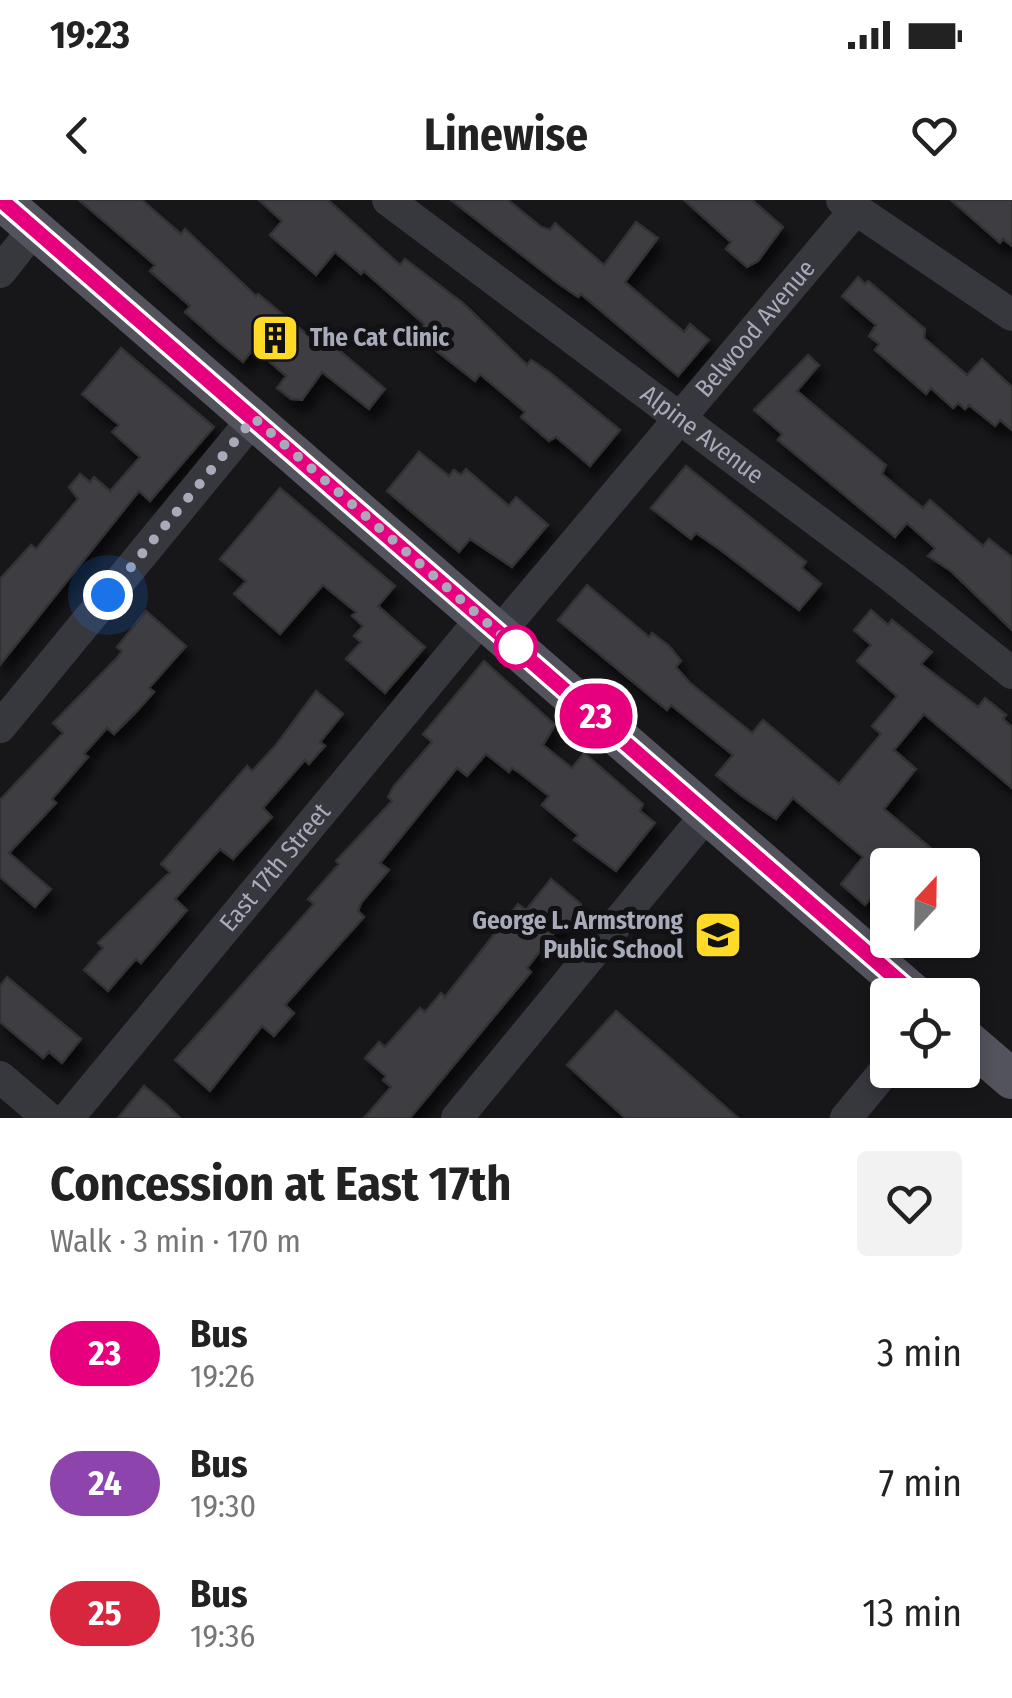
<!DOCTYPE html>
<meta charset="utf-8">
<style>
body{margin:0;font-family:"Fira Sans Condensed",sans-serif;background:#f2f2f2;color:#222;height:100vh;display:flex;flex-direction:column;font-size:38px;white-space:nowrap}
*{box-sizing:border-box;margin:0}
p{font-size:32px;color:#767676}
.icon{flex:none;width:55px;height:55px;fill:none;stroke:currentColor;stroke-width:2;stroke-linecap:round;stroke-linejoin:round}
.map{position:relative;height:918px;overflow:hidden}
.sheet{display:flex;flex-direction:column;background:#fff;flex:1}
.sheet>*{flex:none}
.badge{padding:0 20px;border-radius:32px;font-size:35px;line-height:65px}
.needle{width:65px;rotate:22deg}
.tools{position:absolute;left:870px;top:648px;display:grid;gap:20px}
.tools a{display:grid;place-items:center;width:110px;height:110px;border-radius:10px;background:#fff;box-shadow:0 5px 15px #0003;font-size:50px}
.you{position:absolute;width:50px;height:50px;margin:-25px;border:8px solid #fff;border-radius:50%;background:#1a73e8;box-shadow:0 0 0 15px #1a73e833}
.map>.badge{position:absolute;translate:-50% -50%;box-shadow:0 0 0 5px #fff}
.round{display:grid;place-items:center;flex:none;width:105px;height:105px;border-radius:10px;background:#f2f2f2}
.summary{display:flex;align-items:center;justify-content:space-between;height:170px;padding:0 50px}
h1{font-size:48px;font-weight:700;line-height:75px}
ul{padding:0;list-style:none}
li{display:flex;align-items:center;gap:30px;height:130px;padding:0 50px}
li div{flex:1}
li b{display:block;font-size:38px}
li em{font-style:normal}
li .badge{min-width:110px;font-weight:700;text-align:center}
.status{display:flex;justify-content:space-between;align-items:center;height:70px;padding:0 50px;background:#fff;direction:ltr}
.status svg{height:28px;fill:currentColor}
header{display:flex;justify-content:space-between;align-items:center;height:130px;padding:0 50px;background:#fff;font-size:45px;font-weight:700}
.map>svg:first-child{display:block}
.building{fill:#3e3e43;stroke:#313035;stroke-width:2.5;filter:url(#shadow)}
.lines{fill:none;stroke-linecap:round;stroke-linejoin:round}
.minor{stroke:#37373e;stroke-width:32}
.major{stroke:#53535d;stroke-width:40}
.line-casing{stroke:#fff;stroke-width:22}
.line{stroke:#e6007e;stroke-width:15}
.walk{stroke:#a7aab9;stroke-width:10;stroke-dasharray:0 18}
.stop-dot{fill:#fff;stroke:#e6007e;stroke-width:5}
.labels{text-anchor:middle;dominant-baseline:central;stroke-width:10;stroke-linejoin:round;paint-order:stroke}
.street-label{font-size:25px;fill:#a7aab9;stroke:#121114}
.poi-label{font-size:25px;font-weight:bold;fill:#a7aab9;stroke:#121114;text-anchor:start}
</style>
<div class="status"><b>19:23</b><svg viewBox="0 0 49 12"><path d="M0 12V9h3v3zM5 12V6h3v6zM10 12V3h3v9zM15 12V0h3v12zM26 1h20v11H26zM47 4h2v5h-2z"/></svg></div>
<header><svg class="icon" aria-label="back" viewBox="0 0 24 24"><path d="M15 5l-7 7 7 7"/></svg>Linewise<svg class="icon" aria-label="heart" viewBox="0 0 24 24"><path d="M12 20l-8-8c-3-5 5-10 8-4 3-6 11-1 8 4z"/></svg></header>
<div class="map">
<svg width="1012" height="918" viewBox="0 0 1012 918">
<defs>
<filter id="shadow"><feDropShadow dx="6" dy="11" stdDeviation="5" flood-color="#0009"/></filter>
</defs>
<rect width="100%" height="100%" fill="#171619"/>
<path class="building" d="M79 0H142L181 34 185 29 256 96 258 94 315 141 321 135 385 189 369 209 322 172 302 200 291 199 277 188 286 176 254 148 243 162 219 142 185 112 190 106 150 71 155 65Z
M259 0H328L400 65 405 59 464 104 527 165 531 160 549 172 620 230 590 266 556 237 549 241 521 217 525 212 480 174 475 181 429 145 432 141 419 130 424 124 364 71 361 74 335 52 316 75 270 35 282 21Z
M451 0H508L541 27 550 30 555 23 604 65 636 22 658 38 625 82 684 132 690 124 709 140 678 176 581 94 578 97 559 84Z
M684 0H752L783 27 758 61 747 67 726 49 731 42Z
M951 0H1012V46L1003 39 1000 43Z
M858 77 865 84 868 81 925 129 924 138 967 175 982 159 1012 187V230L1000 220 995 226 969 205 965 209 958 203 953 208 931 188 926 194 875 150 879 144 869 136 876 125 842 96Z
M121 148 214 227 150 301 139 291 0 465V379L31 345 36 349 78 299 69 287 80 274 90 282 94 277 110 291 140 257 112 232 119 225 82 194Z
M808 155 819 165 797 191 886 265 882 274 923 308 930 300 983 346 989 339 1012 357V430L951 371 928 356 935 348 907 323 895 337 778 240 782 234 754 210Z
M419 252 449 276 454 270 461 275 466 269 509 306 516 297 548 325 512 367 470 339 459 352 387 291Z
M686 266 806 362 802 368 821 384 799 410 718 348 696 333 691 339 651 308Z
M280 288 395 386 378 406 425 447 385 493 346 459 361 442 354 436 363 426 352 416 356 412 323 385 280 434 234 394 246 381 220 359Z
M587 385 649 437 652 433 669 446 681 461 676 467 690 483 752 533 763 520 839 584 881 534 872 526 897 496 857 461 871 445 854 430 871 410 888 425 892 420 932 452 921 464 978 507 985 498 1006 515 1003 519 1012 527V588L924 514 894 550 916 569 884 609 951 665H888V678L865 705 841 684 863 657 793 598 776 619 742 596 716 575 733 555 671 505 667 510 558 420Z
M146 411 186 446 149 488 154 492 139 509 114 534 107 528 84 554 88 557 52 599 56 603 9 653 51 689 35 707 0 677V600L63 533 53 523 118 457 122 451 117 447Z
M484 461 555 525 543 545 572 568 584 553 643 604 640 611 655 623 616 671 574 640 578 635 542 605 549 596 520 573 512 568 509 572 486 554 467 576 457 568 380 663 389 670 361 703 358 711 364 717 285 805 294 813 274 836 262 826 210 891 175 860 314 704 308 699 339 664 336 661 392 601 388 597 394 586 432 542 423 534Z
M316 491 343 514 320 542 325 546 309 564 305 560 263 608 272 617 233 659 220 649 175 699 187 710 141 763 136 759 108 791 84 770 103 748 98 743 170 672 161 664 247 566 252 571 276 545Z
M551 679 581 704V711L570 724 558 728 527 768 531 772 410 918H364L391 887 383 880 386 876 365 858 379 842 385 847 420 808 425 812 441 793 445 797 518 704 526 710Z
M7 777 81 839 62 863 49 852 43 858 0 822V786Z
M616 811 686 872 738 918H625L567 865Z
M144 886 168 906 180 918H118Z"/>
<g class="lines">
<g class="minor">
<path id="s1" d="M388 0 892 377 1012 473"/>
<path d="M842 0 1012 115"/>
<path d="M0 72 34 29"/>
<path id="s2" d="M499 433 856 9"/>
<path d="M0 527 254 218"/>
<path d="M0 877 48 918"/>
<path id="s3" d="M68 918 482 418"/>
<path d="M457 918 707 614"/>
<path d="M846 918 888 867"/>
</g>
<path class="major" d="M1 0 915 795
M962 836 1012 879"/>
</g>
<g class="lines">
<g class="line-casing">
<path id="line" d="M1 0 915 795"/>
</g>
<use href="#line" class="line"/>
<path class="walk" d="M108 395 254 218 518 450 516 447"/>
</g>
<defs>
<g id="building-square" transform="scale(2.5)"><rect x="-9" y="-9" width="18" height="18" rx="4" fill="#ffdb28" stroke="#121114"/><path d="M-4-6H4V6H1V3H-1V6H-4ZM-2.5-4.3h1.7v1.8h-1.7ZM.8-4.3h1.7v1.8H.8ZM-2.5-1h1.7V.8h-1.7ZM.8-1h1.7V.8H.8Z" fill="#111"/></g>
<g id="school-square" transform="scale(2.5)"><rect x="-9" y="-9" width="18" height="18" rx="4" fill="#ffdb28" stroke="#121114"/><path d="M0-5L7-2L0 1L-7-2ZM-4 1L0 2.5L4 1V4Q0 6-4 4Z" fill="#111"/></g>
</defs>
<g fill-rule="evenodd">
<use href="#building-square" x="275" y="138"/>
<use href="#school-square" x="718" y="735"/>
</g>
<circle class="stop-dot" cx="516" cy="447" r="20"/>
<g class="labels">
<g class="street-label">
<text stroke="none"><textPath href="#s2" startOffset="398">Belwood Avenue</textPath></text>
<text stroke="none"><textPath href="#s1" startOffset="392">Alpine Avenue</textPath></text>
<text stroke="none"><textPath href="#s3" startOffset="325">East 17th Street</textPath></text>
</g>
<g class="poi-label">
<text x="310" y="138">The Cat Clinic</text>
<text x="683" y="721" text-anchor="end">George L. Armstrong<tspan x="683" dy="29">Public School</tspan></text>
</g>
</g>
</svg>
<div class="tools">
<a><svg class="needle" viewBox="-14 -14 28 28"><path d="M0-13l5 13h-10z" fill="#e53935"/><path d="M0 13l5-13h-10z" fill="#767676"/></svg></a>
<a><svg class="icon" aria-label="locate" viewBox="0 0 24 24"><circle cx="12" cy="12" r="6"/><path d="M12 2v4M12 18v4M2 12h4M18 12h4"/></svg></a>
</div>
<div class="you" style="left:108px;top:395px"></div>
<b class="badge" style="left:596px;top:516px;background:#e6007e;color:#fff">23</b>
</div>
<section class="sheet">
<div class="summary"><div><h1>Concession at East 17th</h1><p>Walk · 3 min · 170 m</p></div><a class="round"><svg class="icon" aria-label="heart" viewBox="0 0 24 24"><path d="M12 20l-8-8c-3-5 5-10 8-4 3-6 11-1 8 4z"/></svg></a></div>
<ul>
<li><span class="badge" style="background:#e6007e;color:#fff">23</span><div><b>Bus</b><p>19:26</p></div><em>3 min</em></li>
<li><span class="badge" style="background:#8e44ad;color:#fff">24</span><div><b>Bus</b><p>19:30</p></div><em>7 min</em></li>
<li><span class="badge" style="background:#d7263d;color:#fff">25</span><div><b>Bus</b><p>19:36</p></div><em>13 min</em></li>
</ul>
</section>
